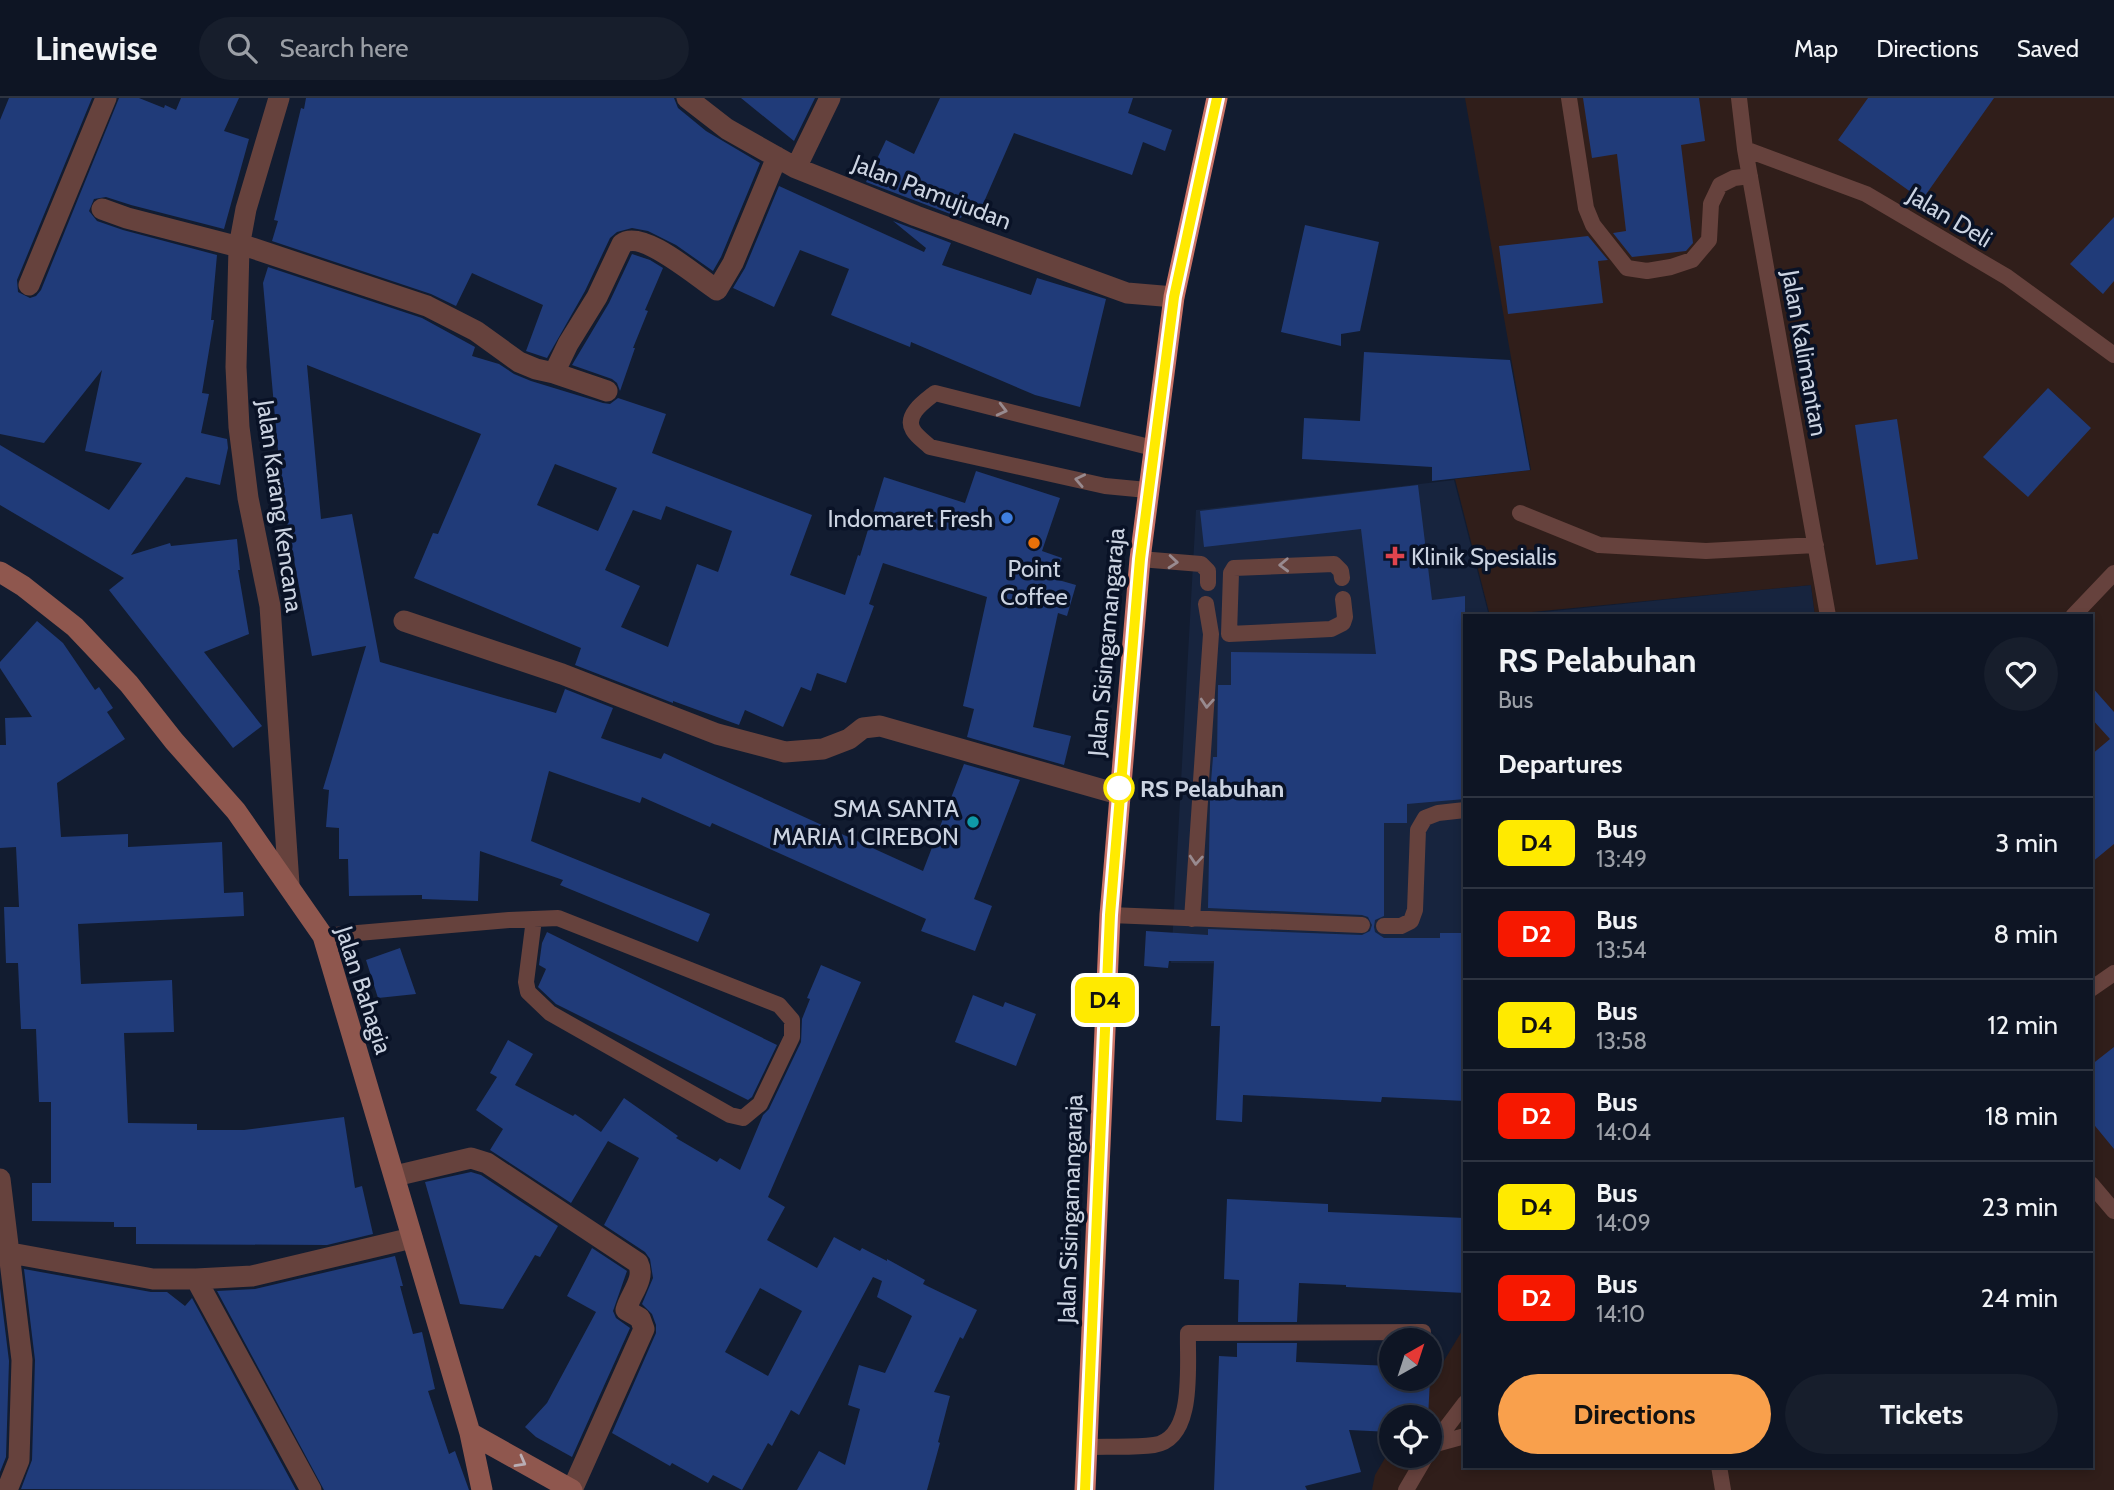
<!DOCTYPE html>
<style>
body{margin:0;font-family:Cabin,sans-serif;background:#171e2c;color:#f1f3f6;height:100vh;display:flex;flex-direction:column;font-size:26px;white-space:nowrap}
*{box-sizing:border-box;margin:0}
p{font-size:23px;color:#9b9fa6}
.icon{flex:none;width:38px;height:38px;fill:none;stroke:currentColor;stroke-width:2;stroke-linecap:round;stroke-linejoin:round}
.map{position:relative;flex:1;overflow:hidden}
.side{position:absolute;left:1463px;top:516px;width:630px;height:854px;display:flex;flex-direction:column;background:#0e1524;border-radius:0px;box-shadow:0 4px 10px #0003,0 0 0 2px #2e3441}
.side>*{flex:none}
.badge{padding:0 14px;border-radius:10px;font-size:24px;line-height:46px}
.needle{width:46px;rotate:39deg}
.tools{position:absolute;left:1379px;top:1230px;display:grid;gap:14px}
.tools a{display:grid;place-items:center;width:63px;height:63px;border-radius:50%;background:#0e1524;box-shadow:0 4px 10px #0003,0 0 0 2px #2e3441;font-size:35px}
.map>.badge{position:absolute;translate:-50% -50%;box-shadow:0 0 0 4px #fff}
h2{padding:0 35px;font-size:26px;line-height:63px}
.round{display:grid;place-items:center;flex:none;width:74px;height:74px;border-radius:37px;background:#171e2c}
.summary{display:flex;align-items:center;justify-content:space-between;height:119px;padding:0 35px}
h1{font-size:33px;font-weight:800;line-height:52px}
.action{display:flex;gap:14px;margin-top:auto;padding:14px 35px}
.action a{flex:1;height:80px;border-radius:42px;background:#f9a04c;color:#111;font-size:28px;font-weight:800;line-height:80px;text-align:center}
.action a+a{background:#171e2c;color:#f1f3f6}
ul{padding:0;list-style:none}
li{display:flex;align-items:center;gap:21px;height:91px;padding:0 35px;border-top:2px solid #2e3441}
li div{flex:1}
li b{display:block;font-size:26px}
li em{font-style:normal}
li .badge{min-width:77px;font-weight:700;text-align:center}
header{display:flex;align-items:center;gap:42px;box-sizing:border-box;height:98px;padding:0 35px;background:#0e1524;border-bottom:2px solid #2e3441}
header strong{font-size:33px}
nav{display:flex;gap:38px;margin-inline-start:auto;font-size:24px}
.search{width:490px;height:63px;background:#171e2c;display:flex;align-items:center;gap:18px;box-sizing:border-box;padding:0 24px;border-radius:38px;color:#9b9fa6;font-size:26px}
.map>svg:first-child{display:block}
.built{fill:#17243e}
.industrial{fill:#301e1a}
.building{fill:#203b79;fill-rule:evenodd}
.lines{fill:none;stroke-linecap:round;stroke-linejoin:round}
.lane{stroke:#66423d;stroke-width:16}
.street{stroke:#66423d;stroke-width:21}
.secondary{stroke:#8f574e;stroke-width:21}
.highway{stroke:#cb7467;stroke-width:21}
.oneway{stroke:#988a8f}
.oneway2{stroke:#b9aeb5}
.line-casing{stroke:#fff;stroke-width:16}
.line{stroke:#ffea00;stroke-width:10}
.shop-dot{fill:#3f7fe0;stroke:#091226;stroke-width:2.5}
.food-dot{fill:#e8710a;stroke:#091226;stroke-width:2.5}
.health-dot{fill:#e0444e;stroke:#091226;stroke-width:2.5}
.stop-dot{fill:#fff;stroke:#ffea00;stroke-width:3.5}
.culture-dot{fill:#0f9aa8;stroke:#091226;stroke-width:2.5}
.labels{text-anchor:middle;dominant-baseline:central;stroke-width:7;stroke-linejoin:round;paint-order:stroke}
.street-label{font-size:24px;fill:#cbd3e1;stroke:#091226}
.poi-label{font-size:24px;fill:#cbd3e1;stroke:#091226;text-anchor:end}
.stop-label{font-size:24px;font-weight:bold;fill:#cbd3e1;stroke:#091226;text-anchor:start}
</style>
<header>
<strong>Linewise</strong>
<div class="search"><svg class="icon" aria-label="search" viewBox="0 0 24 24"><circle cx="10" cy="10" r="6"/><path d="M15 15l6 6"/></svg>Search here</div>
<nav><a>Map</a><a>Directions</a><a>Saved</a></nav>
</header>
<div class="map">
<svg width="2114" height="1392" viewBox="0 0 2114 1392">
<rect width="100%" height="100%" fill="#121c30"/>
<path class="built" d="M1454 382 1489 518H1465V952L1269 866 1171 865 1196 412Z
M1811 487 1815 518H1503Z"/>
<path class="industrial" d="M1465 0H2114V1392H1372L1375 1377 1391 1350V1358H1430V1320L1410 1319 1465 1228V1368H2091V518H1815L1811 487 1490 518 1455 381 1531 372Z"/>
<path class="building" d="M9 0H92L17 182 18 194 30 200 36 198 41 192 119 0H139L164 10 165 7 176 12 181 0H239L224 33 249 41 224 131 131 107 106 99 94 101 89 113 97 123 123 132 217 157 211 222H214L202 295 209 296 201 335 227 341 228 350 220 387 186 379 131 457 170 445 171 448 237 441 240 472H238L249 536 204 554 262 628 233 650 109 492 124 480 0 407V347L109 412 142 365 85 353 102 272 44 345 0 336V22Z
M306 0H674L678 10 706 33 760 65 721 159 713 173 676 147 648 133 632 130 617 134 610 140 585 193 547 260 526 253 543 207 472 175 456 208 431 196 272 143 278 123 274 122 301 10 304 11Z
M741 0H815L794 43Z
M940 0H1133L1128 15 1172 32 1165 53 1143 44 1132 77 1014 35 980 113 966 107 961 120 866 84 886 42 914 56Z
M1583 0H1699L1705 43 1681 47 1693 145 1686 153 1632 159 1613 135 1626 133 1617 56 1592 60Z
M1868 0H1994L1922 102 1838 42Z
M779 88 924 154 926 150 893 123 951 145 942 167 1031 197 1037 180 1106 201 1080 309 1035 297 911 244 910 249 831 217 849 171 800 152 774 209 733 190 745 170Z
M2114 119V183L2103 196 2070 166Z
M1305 127 1379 144 1360 233 1341 236V248L1281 234Z
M1588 138 1608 162 1598 163 1603 205 1508 216 1499 148Z
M632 156 650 162 663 170 645 212 648 213 633 250H635L620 293 617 285 612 281 572 267 609 205Z
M268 169 422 220 475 249 472 258 499 266 514 276 531 283 603 305 610 306 618 300 666 316 652 355 812 417 790 477 845 497 858 457 860 458 884 379 965 405 976 373 1060 400 1042 453 1062 460 1055 481 1076 487 1067 518 1058 515 1033 629 1071 638 1064 667 967 639 974 611 963 608 987 499 883 465 869 506 874 508 846 585 817 575 811 593 801 589 783 629 745 612 739 627 673 603V605L575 567 581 550 414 480 433 435 438 436 481 336 307 267 321 421 352 416 380 564 556 615 565 591 613 610 601 640 661 661 664 655 923 773 964 666 1020 682 974 801 992 808 975 853 921 833 926 821 712 725 710 729 642 699 640 705 549 673 531 743 710 816 698 844 560 787 563 782 480 753 478 803 422 801V797L349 798 348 761H339V730L326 729 329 692 323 691 366 548 312 558 282 397 263 185ZM555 366 617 390 598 433 537 407ZM666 408 732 433 718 474 697 466 668 549 621 529 640 488 605 472 633 412 661 422Z
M1364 254 1510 262 1530 372 1432 383V369L1302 361 1304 320 1360 323Z
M2048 290 2091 330 2028 399 1983 359Z
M1897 321 1918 461 1876 467 1855 327Z
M1418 387 1432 502 1465 498V701L1407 706V725H1384V818L1375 822 1374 829 1375 834 1384 840H1440V835H1465V1003L1382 999 1381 1004 1243 997 1242 1024 1216 1022 1220 928H1211L1214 863H1169L1168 870 1144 868 1146 833 1208 837V831L1362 837 1370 833 1372 827 1368 819 1362 817 1208 810 1210 704 1208 690 1211 684 1213 659H1217L1218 587H1231V554L1376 556 1361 431 1204 449 1200 413Z
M37 523 63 545 95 592 99 589 113 610 107 614 125 641 57 685 61 739 128 736V749L222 744 224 795 243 794 244 818 78 826 81 886 172 882 174 934 124 935 128 1025 197 1026V1032H244L344 1019 355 1090 362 1088 373 1136 327 1147 136 1146V1129H114V1124L32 1123V1085H51V1004H39L36 931H21L18 865H6L4 809H19L16 749 0 750V647H6L5 620 32 619 0 570V564Z
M2091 588 2114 614V746L2091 765V657L2110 641 2091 620Z
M547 834 777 947 752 999 748 1002 556 906 538 889 546 871 539 867 542 845Z
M400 850 416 896 378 900 366 862Z
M821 867 861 884 768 1099 785 1109 767 1142 817 1170 834 1139 860 1153 862 1150 887 1163V1161L925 1182 923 1186 977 1212 963 1241 960 1239 934 1294 950 1298 938 1344 940 1345 927 1392H797L819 1353 845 1367 860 1311 848 1307 859 1267 885 1275 912 1218 877 1199 882 1183 873 1179 799 1317 791 1312 772 1348 768 1345 742 1392 713 1377 708 1385 672 1365 670 1368 612 1335 656 1235V1227L652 1216 642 1206 653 1180 650 1161 645 1154 604 1127 639 1060 608 1043 571 1105 490 1052 503 1031 476 1012 497 979 490 975 508 942 533 956 515 987 573 1018 575 1016 601 1034 624 1000 678 1038 676 1040 717 1064 720 1060 740 1072 763 1017 769 1011 801 944 802 921 810 901 807 900ZM760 1190 802 1213 768 1278 725 1254Z
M973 897 1003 909 1005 904 1036 916 1016 968 955 944Z
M2114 949V1051L2091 1023V967Z
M471 1074 481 1077 558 1128 540 1159 535 1157 503 1211 460 1206 425 1084Z
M1227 1101 1328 1106V1114L1465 1120V1195L1346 1189V1187L1299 1185 1297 1224H1238L1239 1182 1224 1181Z
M592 1150 627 1173 613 1213 616 1220 630 1230 572 1359 536 1339 525 1329 547 1305 596 1214 567 1198Z
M395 1158 403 1188H400L413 1236 422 1234 435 1291 428 1293 449 1356 455 1353 469 1392H324L217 1193 255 1191Z
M24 1171 151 1194H167L185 1208 192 1200 296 1392 21 1391 32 1362 35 1262Z
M0 1190 9 1263 6 1359 0 1374Z
M1237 1245H1297L1296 1264 1391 1268V1281H1430L1428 1320H1391V1334L1349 1332 1361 1374 1305 1388 1307 1392H1214L1219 1258 1237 1259Z"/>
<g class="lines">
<path class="lane" d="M1569 0 1586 110 1593 127 1627 170 1647 173 1671 169 1692 162 1709 142 1711 106 1720 87 1734 80 1750 78
M1739 0 1745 51 1828 518
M1745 51 1866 96 2007 179 2114 257
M1147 392 1105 388 930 349C925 344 917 339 913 332 904 317 925 303 935 295L1153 350
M1520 415 1599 447 1706 453 1816 447
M1140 461 1201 466 1208 473V485
M1342 480 1341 473 1334 466 1234 470 1231 475 1229 536 1331 531 1343 525 1345 519 1343 501
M2073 518 2114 475
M1201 683 1211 536 1206 506
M1110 817 1362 827
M1192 821 1200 703
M1384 828H1401L1411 823 1415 812 1418 732 1425 720 1438 715 1465 712
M323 838 509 822 558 820 779 907 792 922V939L760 1006 743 1020 730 1017 550 915 528 894 526 884 534 821
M2091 891 2114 875
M2091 1086 2114 1113
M1432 1347 1465 1338
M1088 1349C1109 1348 1133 1350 1154 1347 1196 1341 1187 1266 1188 1235L1423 1234
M1430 1351 1465 1305
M1719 1368 1723 1392
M1406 1392 1426 1358"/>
<path class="street" d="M279 0 246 111 239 149 236 269 239 329 248 400 270 508 289 786
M687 0 727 31 796 70 916 118 1127 195 1174 199
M796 70 830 0
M102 111 127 120 239 149
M240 146 427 208 476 233 519 264 536 271 554 275 607 293
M29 187 106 0
M554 275 568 246 597 199 622 146C642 130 698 180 717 192L733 165 777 59
M404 523 562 576 717 636 785 654 823 651 849 641 863 630 880 628 1118 696
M395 1078 471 1060 487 1065 638 1165C646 1181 630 1196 626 1212L640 1220 644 1231 572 1392
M0 1081 22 1262 19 1362 7 1392
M0 1153 153 1181H196L252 1178 412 1140
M196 1181 311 1392"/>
<path class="secondary" d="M0 474 23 488 75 529 129 586 174 643 236 713 323 838 470 1335 482 1392
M470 1335 572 1392"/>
<path class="highway" d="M1085 1392 1110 817 1140 461 1174 199 1217 0"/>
</g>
<defs><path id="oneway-chevron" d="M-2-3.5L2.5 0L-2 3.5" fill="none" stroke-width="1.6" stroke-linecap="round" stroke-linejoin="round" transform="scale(1.75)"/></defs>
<g class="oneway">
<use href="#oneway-chevron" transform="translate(1002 312) rotate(14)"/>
<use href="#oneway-chevron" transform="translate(1080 382) rotate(-168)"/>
<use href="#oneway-chevron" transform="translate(1173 464) rotate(5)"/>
<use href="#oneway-chevron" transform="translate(1284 467) rotate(178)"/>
<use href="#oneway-chevron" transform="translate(1207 605) rotate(94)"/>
<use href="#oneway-chevron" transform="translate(1196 762) rotate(94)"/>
</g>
<use class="oneway2" href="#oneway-chevron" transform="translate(521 1364) rotate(29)"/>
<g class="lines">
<g class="line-casing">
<path id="line" d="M1085 1392 1110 817 1140 461 1174 199 1217 0"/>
</g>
<use href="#line" class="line"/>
</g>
<circle class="shop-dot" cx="1007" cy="420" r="7"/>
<circle class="food-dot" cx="1034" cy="445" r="7"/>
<path class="health-dot" d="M1391.5 447.5h7v7h7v7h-7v7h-7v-7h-7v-7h7z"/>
<circle class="stop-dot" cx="1119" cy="690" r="14"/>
<circle class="culture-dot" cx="973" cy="724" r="7"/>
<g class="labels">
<g class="street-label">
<text transform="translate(932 94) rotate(21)">Jalan Pamujudan</text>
<text transform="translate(1950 119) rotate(31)">Jalan Deli</text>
<text transform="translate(1805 255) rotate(80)">Jalan Kalimantan</text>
<text transform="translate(280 408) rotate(82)">Jalan Karang Kencana</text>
<text transform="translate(1106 544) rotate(-85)">Jalan Sisingamangaraja</text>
<text transform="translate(364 892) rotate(72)">Jalan Bahagia</text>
<text transform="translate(1070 1111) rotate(-88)">Jalan Sisingamangaraja</text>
</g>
<g class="poi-label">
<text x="993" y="420">Indomaret Fresh</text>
<text x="1411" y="458" text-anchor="start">Klinik Spesialis</text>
<text x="1034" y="470" text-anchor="middle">Point<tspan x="1034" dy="28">Coffee</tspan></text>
<text x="959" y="710">SMA SANTA<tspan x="959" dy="28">MARIA 1 CIREBON</tspan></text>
</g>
<g class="stop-label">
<text x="1140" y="690">RS Pelabuhan</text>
</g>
</g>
</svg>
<div class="tools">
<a><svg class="needle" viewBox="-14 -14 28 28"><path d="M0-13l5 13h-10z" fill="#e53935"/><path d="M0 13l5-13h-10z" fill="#9b9fa6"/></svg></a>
<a><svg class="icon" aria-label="locate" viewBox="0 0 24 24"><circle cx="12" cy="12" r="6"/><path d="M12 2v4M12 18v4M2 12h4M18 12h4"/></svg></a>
</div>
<b class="badge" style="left:1105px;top:902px;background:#ffea00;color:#111">D4</b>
<section class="side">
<div class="summary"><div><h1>RS Pelabuhan</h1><p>Bus</p></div><a class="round"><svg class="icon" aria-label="heart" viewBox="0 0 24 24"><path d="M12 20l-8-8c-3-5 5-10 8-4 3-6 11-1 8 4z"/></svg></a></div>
<h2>Departures</h2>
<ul>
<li><span class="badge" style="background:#ffea00;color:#111">D4</span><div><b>Bus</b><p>13:49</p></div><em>3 min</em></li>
<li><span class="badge" style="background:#f61800;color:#fff">D2</span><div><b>Bus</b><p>13:54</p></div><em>8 min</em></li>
<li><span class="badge" style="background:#ffea00;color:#111">D4</span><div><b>Bus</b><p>13:58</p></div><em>12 min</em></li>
<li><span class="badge" style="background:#f61800;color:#fff">D2</span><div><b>Bus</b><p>14:04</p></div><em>18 min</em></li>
<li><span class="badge" style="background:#ffea00;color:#111">D4</span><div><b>Bus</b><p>14:09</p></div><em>23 min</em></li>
<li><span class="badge" style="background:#f61800;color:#fff">D2</span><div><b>Bus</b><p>14:10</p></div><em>24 min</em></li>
</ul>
<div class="action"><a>Directions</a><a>Tickets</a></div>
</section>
</div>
